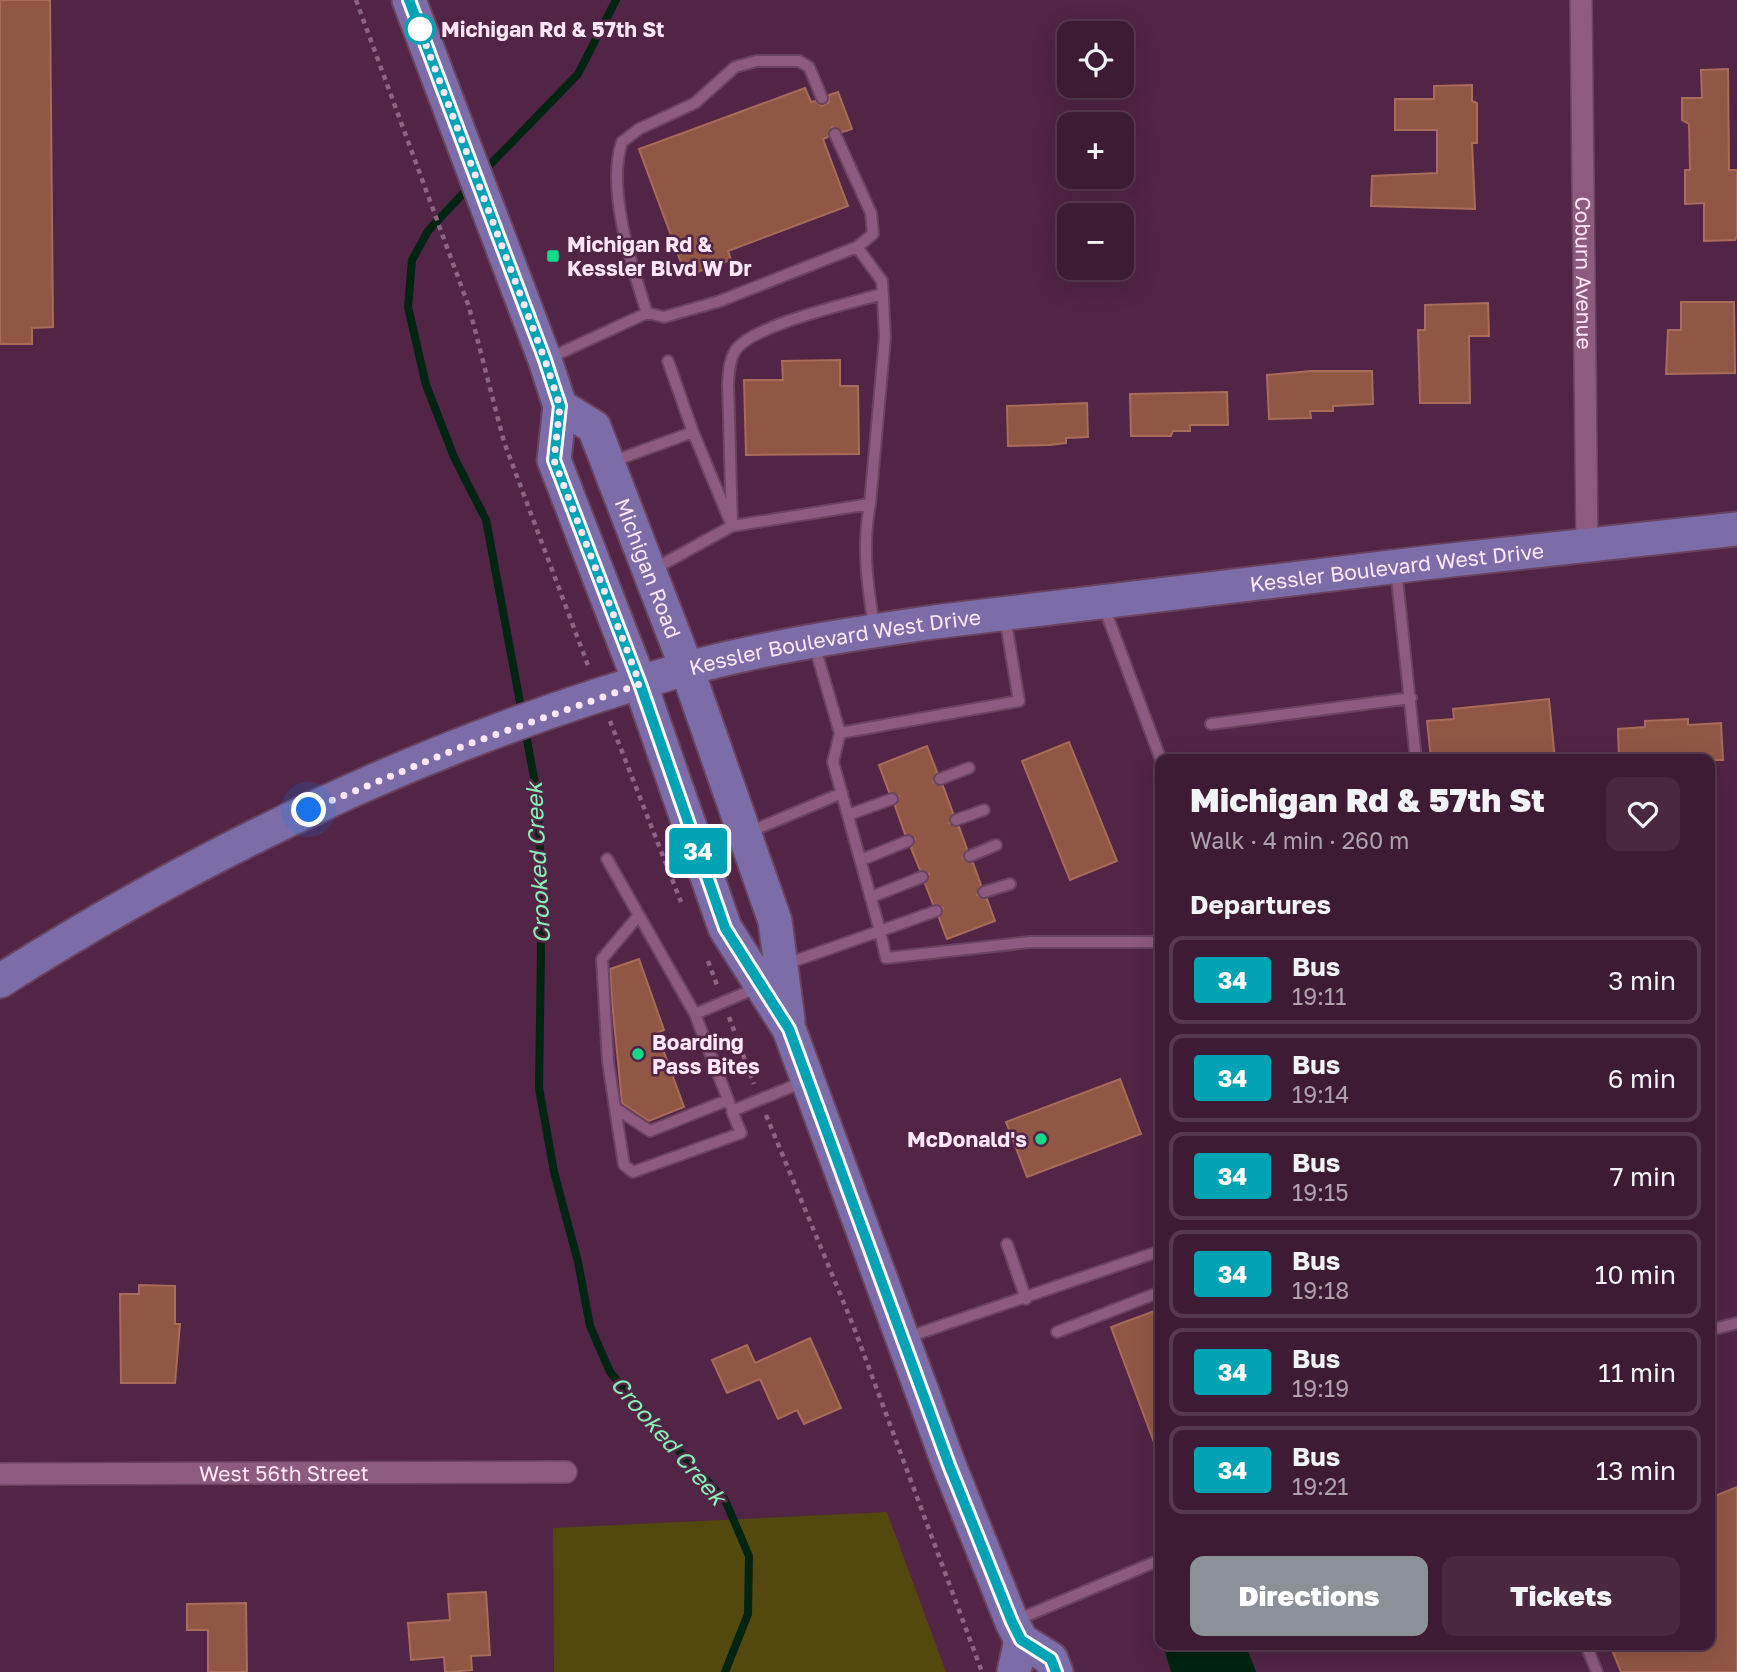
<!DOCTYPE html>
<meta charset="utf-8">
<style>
body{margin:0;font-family:"Golos Text",sans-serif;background:#492840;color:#f1f3f6;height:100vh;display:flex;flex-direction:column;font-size:26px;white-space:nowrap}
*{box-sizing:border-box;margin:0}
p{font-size:23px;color:#ada1ac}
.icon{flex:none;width:38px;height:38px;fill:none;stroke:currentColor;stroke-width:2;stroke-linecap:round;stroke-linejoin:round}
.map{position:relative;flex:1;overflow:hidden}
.panel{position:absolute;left:1155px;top:754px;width:560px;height:896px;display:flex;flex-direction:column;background:#3e1b34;border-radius:14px;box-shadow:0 7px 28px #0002,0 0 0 2px #57394f}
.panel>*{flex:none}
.badge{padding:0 14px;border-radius:5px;font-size:24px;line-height:46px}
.controls{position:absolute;left:1057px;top:21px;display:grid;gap:14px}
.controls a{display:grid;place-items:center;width:77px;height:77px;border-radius:14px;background:#3e1b34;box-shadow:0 7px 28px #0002,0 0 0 2px #57394f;font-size:35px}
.you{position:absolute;width:35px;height:35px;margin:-18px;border:5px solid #fff;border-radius:50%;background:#1a73e8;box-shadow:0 0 0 10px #1a73e833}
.map>.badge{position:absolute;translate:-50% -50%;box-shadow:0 0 0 4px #fff}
h2{padding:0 35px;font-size:26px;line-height:63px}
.round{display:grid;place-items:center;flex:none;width:74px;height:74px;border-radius:14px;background:#492840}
.head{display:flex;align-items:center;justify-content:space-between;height:119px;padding:0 35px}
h1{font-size:33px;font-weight:800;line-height:52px}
.primary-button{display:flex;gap:14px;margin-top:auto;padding:14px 35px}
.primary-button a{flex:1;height:80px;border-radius:14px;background:#8c9099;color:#fff;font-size:28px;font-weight:800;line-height:80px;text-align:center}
.primary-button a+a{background:#492840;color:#f1f3f6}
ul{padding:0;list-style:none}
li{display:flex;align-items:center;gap:21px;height:88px;margin:0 14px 10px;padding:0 21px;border:4px solid #57394f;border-radius:14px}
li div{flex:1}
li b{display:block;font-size:26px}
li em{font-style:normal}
li .badge{min-width:77px;font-weight:700;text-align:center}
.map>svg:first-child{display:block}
.green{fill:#53480e}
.water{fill:#002412}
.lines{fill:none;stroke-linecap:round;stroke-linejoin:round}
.stream{stroke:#002412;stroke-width:8}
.building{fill:#915745;stroke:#a86c59;stroke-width:2}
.service-casing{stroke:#6a4361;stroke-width:14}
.minor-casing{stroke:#6a4361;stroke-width:24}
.primary-casing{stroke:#6a4361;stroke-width:37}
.path{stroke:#8c6581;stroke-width:4.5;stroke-dasharray:5 5;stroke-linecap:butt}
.service{stroke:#8d5b7f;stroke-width:10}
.minor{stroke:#8d5b7f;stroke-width:21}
.primary{stroke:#7c6da8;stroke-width:33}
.line-casing{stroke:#fff;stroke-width:16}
.line{stroke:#00a3b4;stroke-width:10}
.walk{stroke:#ffe7f7;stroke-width:7;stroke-dasharray:0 12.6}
.stop-dot{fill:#fff;stroke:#00a3b4;stroke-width:3.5}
.poi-dot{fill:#15d989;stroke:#522446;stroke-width:2.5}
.labels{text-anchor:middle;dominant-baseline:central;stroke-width:5;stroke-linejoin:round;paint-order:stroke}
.stop-label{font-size:21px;font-weight:bold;fill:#ffe7f7;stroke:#522446;text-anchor:start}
.poi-label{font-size:21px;font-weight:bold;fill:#ffe7f7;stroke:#522446;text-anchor:start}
.street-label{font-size:21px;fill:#ffe7f7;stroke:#522446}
.water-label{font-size:23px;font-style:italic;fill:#88efb5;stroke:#522446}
</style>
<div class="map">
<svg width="1737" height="1672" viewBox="0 0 1737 1672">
<rect width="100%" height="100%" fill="#522446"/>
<path class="green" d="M887 1512 946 1672H554L553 1528Z"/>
<path class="water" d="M1163 1645H1246L1256 1672H1171Z"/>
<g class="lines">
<path class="stream" d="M482 173 578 74 616 0
M471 185 428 231 412 260 408 307 426 385 454 457 486 520 522 713
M525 729 537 794 542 886 539 1088 554 1172 578 1262 590 1326 610 1372 652 1422 725 1500 749 1556 748 1614 725 1672"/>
</g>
<path class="building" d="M0 0H50L53 327 32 328V344H0Z
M1728 69 1729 170H1737V236L1735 240 1704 241V203L1685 204V170H1690L1689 124 1682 120V98H1702L1701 70Z
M1472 85V101L1477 103V143H1472L1475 209 1371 206 1372 176 1437 173V130H1395V99H1434V86Z
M805 88 811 102 815 101 822 106 829 102V95L838 92 852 129 843 132 832 127 828 137 823 139 848 206 728 251 731 260 686 276 639 149Z
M1681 302H1734L1735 373 1666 374 1668 330H1681Z
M1488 303 1489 336H1469L1470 403H1420L1418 330H1425V305Z
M840 360V386H858L859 454 746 455 744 380H783L782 361Z
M1311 371H1372L1373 404 1333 406V411H1310L1311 418 1269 419 1267 375Z
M1227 392 1228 425H1190V431H1173L1171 436H1131L1130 394Z
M1087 403 1088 437 1066 438V443L1050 445 1008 446 1007 406Z
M1549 699 1555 760H1459L1458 755 1431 758 1427 721 1454 719 1453 709Z
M1688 719V725L1721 723 1723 760H1619L1618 729 1645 727V721Z
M1069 742 1117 861 1070 880 1022 761Z
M927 746 937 772 933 782 943 786 953 813 949 823 959 827 967 849 963 858 973 863 981 885 977 895 987 899 995 921 947 939 939 918 943 908 933 904 925 884 929 874 920 870 911 848 915 839 905 834 895 806 899 796 889 792 879 765Z
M639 959 664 1030 657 1033 684 1107 649 1121 622 1103 612 1001 610 969Z
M1120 1079 1141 1134 1027 1177 1006 1122Z
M139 1285 175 1286V1324H180L175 1383H121L120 1294H139Z
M1160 1309V1453H1158L1111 1327Z
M810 1338 841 1408 804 1424 797 1410 778 1419 760 1379 727 1393 712 1360 747 1345 755 1363Z
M1737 1487V1672H1621L1610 1645H1710V1498Z
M486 1592 490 1655 471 1656 472 1670 450 1672H445L444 1657 411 1660 408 1623 450 1620 448 1594Z
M246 1603 247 1672H208V1630H187V1604Z"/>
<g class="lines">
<g class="service-casing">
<path id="service" d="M857 247 882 281 885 337 870 504 732 526 728 383C729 372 729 361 735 351 751 325 851 303 882 294
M647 313 664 317 720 301 857 247 873 234 871 213 835 134
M547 359 647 313C632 267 606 189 622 142L639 129 695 103 735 67 757 61H799L809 67 822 98
M668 361 693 432
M611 462 693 432 732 526 654 569
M870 504C862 546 867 583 874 626
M1396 569 1416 760
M1104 607 1161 760
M1211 724 1411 698
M840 733 1019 701 1005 617
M940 779 969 768
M848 815 892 799
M956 820 984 810
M747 833 842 793
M970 856 996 845
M607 859 695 1014
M861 860 908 841
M984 892 1010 884
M871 897 922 877
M936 911 880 931 886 958 1030 942H1160
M639 915 602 959 608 1062 615 1108 650 1131 728 1100
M783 965 880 931 833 762 840 733 814 644
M730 1105 695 1014 759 987
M615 1108 624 1165 633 1172 741 1133 732 1111 803 1082
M1007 1244 1026 1299
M1710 1330 1737 1323
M1057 1332 1160 1292
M905 1338 1160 1251
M1014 1621 1160 1560
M1586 1645 1597 1672"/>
</g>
<g class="minor-casing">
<g id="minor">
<path id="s1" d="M1581 0 1587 546"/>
<path id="s2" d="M0 1474 566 1472"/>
</g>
</g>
<g class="primary-casing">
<g id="primary">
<path d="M409 0 545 360 560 406 554 460 640 683 725 928 789 1029 949 1465 1012 1622 1021 1640 1051 1659 1056 1672"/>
<path id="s3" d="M560 406 594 427 687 669 775 921 788 1020"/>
<path id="s4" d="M0 981C212 846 444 737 685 669 766 647 851 634 934 622L1424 563 1737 529"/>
<path d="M1014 1672 1021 1640"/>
</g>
</g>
<path class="path" d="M356 0 469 307 504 442 589 668
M610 721 681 902
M708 961 717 985
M729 1017 754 1084
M766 1115 853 1325 982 1672"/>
<use href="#service" class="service"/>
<use href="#minor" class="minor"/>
<use href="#primary" class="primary"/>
</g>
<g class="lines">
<g class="line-casing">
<path id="line" d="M409 0 545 360 560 406 554 460 640 684 725 928 789 1029 949 1465 1012 1622 1021 1640 1051 1659 1056 1672"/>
</g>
<use href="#line" class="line"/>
<path class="walk" d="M309 810 466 745 640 684 554 460 560 406 545 360 420 29"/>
</g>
<circle class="stop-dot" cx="420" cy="29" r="14"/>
<g class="poi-dot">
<rect x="546" y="249" width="14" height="14" rx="3.5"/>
<circle cx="638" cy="1054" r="7"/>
<circle cx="1041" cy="1139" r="7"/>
</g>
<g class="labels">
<g class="stop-label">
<text x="441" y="29">Michigan Rd &amp; 57th St</text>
</g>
<g class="poi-label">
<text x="567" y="244">Michigan Rd &amp;<tspan x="567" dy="24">Kessler Blvd W Dr</tspan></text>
<text x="652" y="1042">Boarding<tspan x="652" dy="24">Pass Bites</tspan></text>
<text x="1027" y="1139" text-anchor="end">McDonald's</text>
</g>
<g class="street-label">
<text stroke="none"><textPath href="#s1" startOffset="273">Coburn Avenue</textPath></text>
<text stroke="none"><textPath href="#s3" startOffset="191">Michigan Road</textPath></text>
<text stroke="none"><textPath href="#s4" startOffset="1475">Kessler Boulevard West Drive</textPath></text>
<text stroke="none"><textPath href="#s4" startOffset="908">Kessler Boulevard West Drive</textPath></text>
<text stroke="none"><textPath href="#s2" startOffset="284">West 56th Street</textPath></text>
</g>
<g class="water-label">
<text transform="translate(537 863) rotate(-93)">Crooked Creek</text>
<text transform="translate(669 1440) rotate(49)">Crooked Creek</text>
</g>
</g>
</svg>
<div class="controls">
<a><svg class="icon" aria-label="locate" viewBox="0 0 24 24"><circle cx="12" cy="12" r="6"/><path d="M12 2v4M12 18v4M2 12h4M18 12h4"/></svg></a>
<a>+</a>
<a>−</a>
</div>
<div class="you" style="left:309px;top:810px"></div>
<b class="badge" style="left:698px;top:851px;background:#00a3b4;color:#fff">34</b>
<section class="panel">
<div class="head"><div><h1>Michigan Rd &amp; 57th St</h1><p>Walk · 4 min · 260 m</p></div><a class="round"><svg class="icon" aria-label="heart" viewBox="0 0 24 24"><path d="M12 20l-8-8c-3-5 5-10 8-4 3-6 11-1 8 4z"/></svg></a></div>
<h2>Departures</h2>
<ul>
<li><span class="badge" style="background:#00a3b4;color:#fff">34</span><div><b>Bus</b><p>19:11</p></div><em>3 min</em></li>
<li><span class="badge" style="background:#00a3b4;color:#fff">34</span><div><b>Bus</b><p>19:14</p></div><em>6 min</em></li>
<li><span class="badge" style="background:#00a3b4;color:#fff">34</span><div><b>Bus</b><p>19:15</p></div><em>7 min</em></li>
<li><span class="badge" style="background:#00a3b4;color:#fff">34</span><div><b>Bus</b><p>19:18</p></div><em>10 min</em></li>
<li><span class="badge" style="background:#00a3b4;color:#fff">34</span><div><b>Bus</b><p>19:19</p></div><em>11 min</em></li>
<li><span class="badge" style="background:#00a3b4;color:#fff">34</span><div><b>Bus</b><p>19:21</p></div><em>13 min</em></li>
</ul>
<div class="primary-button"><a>Directions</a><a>Tickets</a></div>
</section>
</div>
